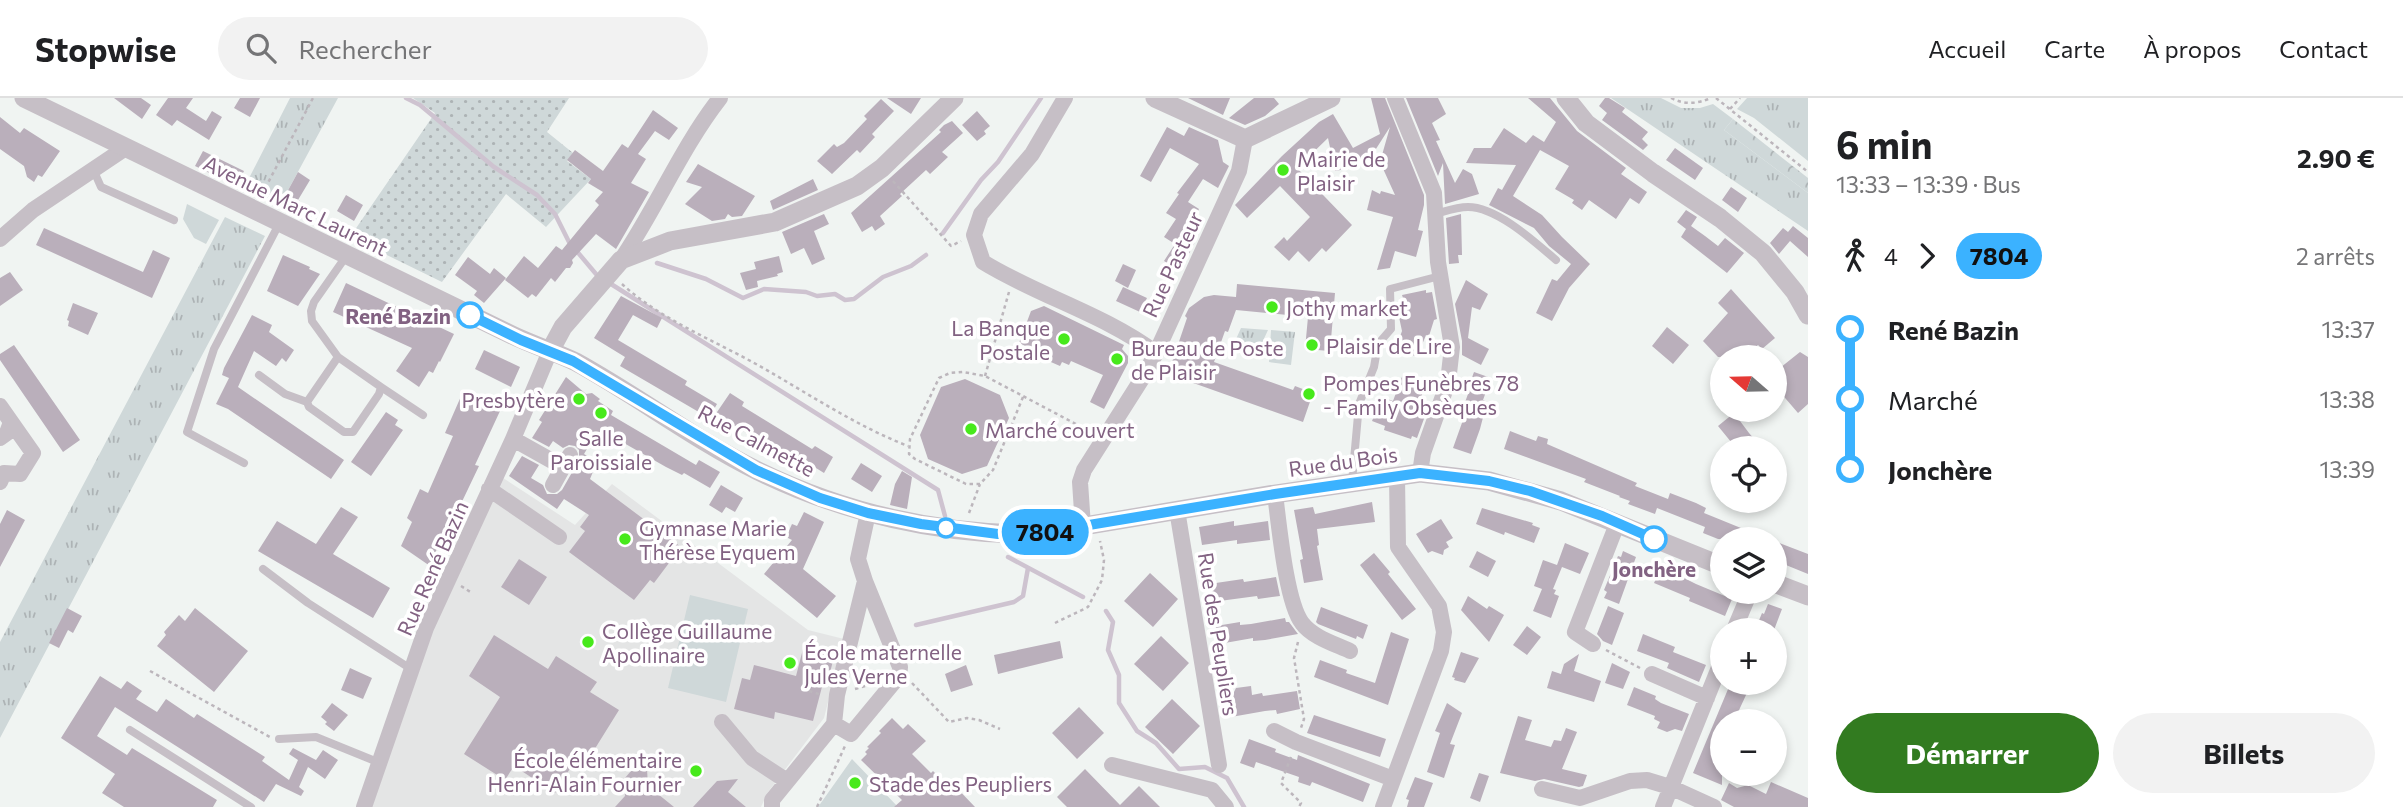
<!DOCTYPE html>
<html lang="fr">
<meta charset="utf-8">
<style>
body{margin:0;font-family:Commissioner,sans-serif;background:#f2f2f2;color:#202124;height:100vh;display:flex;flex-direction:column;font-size:26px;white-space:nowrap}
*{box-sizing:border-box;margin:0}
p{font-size:23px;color:#757577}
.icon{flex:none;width:38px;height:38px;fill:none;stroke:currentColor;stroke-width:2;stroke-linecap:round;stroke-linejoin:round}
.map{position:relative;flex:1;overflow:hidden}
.side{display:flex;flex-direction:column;background:#fff;width:595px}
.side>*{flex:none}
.badge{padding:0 14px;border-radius:23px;font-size:24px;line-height:46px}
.needle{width:46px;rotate:290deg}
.fabs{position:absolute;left:1710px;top:247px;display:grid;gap:14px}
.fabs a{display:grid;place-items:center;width:77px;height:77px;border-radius:50%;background:#fff;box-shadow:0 4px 10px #0003;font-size:35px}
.map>.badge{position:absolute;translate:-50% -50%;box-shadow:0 0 0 4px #fff}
.legs{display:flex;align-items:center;gap:10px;height:77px;padding:0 28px;font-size:23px}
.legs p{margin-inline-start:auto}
.headline{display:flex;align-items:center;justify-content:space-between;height:119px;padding:0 28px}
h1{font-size:38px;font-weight:700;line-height:52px}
.primary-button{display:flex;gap:14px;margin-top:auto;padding:14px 28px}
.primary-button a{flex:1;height:80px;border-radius:42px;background:#327b20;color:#fff;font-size:28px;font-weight:700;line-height:80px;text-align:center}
.primary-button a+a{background:#f2f2f2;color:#202124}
ul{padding:0 28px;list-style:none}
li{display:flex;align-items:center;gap:24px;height:70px;font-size:26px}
li i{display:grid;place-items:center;width:10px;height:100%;margin:0 9px;background:currentColor}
li i::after{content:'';width:18px;height:18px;margin:-9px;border:5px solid;border-radius:50%;background:#fff}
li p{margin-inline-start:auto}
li:first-child i{background:linear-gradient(#0000 50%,currentColor 0)}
li:last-child i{background:linear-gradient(currentColor 50%,#0000 0)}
header{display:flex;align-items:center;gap:42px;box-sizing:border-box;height:98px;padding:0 35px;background:#fff;border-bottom:2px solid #e0e0e0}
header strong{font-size:33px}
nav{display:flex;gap:38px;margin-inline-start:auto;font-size:24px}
.search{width:490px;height:63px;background:#f2f2f2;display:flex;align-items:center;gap:18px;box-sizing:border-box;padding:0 24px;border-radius:38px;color:#757577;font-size:26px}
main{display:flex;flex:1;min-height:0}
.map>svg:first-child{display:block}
.built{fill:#e4e5e5}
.grass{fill:url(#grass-tufts)}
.forest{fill:url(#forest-crowns)}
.park{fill:#cfd8d9}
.garden{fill:url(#garden-dots)}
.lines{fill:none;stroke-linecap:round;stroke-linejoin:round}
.stream{stroke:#cec3d0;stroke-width:4.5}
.building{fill:#baafbb}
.path{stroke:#bcb6bc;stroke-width:2.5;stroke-dasharray:3.5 3.5;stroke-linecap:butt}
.service{stroke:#c6bfc6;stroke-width:8}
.minor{stroke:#c6bfc6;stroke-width:16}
.tertiary{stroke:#c6bfc6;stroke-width:19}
.line-1-casing{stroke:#fff;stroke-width:16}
.line-1{stroke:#3bb2ff;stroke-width:10}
.poi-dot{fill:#47e91b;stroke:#fff;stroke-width:2.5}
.stop-1-dot{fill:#fff;stroke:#3bb2ff;stroke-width:3.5}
.labels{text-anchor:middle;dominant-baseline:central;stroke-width:7;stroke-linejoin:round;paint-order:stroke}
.poi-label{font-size:21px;fill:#826282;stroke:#fff;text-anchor:start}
.street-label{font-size:21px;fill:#826282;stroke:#fff}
.stop-label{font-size:21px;font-weight:bold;fill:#826282;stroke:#fff;text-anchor:end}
</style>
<header>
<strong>Stopwise</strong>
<div class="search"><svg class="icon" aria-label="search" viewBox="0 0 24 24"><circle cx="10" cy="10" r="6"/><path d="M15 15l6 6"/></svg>Rechercher</div>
<nav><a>Accueil</a><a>Carte</a><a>À propos</a><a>Contact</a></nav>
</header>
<main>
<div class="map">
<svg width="1808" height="709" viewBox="0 0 1808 709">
<defs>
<pattern id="grass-tufts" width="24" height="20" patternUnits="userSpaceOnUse" patternTransform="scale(1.75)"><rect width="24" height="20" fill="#cfd8d9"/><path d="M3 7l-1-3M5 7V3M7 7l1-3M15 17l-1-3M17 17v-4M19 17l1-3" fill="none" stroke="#adb3b5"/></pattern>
<pattern id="forest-crowns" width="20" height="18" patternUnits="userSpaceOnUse" patternTransform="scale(1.75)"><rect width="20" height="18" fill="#cfd8d9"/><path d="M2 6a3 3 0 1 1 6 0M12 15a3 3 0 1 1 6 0" fill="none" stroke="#adb3b5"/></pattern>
<pattern id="garden-dots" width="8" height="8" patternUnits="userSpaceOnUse" patternTransform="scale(1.75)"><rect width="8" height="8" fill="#cfd8d9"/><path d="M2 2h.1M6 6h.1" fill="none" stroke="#adb3b5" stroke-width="1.8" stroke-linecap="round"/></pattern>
</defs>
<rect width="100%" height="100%" fill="#f0f4f2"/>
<path class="built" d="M500 378 575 427 612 386 808 532 844 541 824 620 768 694 761 709H367L438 519Z"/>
<path class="grass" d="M290 0H338L280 107 245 88Z
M1611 0H1661L1681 10H1700L1713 6 1733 21 1724 32 1808 95V133Z
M1747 0H1808V63L1754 20 1737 11Z
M225 119 265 138 0 640V544Z
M1241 230 1268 232 1256 258 1232 250Z
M1271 232 1295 234 1291 267 1269 264Z"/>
<path class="forest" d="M1733 21 1808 80V95L1724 32Z"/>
<path class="park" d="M187 106 219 122 206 146 194 140 183 121Z
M690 497 748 511 726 604 668 590Z
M852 661 898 709H818Z"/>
<path class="garden" d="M413 0H569L547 34 573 55 567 63 591 81 546 129 506 96 442 184 350 139 435 15Z"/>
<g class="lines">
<path class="stream" d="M406 0 420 7 494 69 537 97 555 116 569 144 596 176
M943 135 981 82 998 64 1041 0
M657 165 706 181 743 200 764 191 806 194 817 198 835 196 845 202 854 201 883 179 911 168 926 157
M611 186 938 392 945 418
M1008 459 1083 499
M1106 513 1113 524 1108 552 1119 577V605L1137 633 1156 645 1179 671 1205 669 1227 680 1244 709
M916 527 1014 504 1023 498 1028 470"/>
</g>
<path class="building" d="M114 0H141L151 7 142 21Z
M168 0H193L186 10 206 23 212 13 222 19 209 42 177 22 172 28 156 17Z
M240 0H260L250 19 234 10Z
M887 0H921L911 16Z
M1188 0H1230L1223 17Z
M1254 0H1274L1279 6 1265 18 1245 27 1229 20Z
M1371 0H1385L1424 97V107L1418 132 1423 133 1416 159 1395 153 1390 170 1377 172 1393 119 1367 112 1372 92 1380 96 1381 93 1395 97 1380 64 1390 29 1374 54 1346 71 1335 73 1328 40 1297 70 1352 127 1326 154 1322 150 1309 164 1298 153 1289 163 1274 149 1284 139 1287 143 1310 119 1280 88 1247 120 1235 107 1282 58 1319 24 1333 16 1353 50 1380 36Z
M1406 0H1438L1446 16 1432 25 1440 42 1436 43 1455 85 1463 71 1472 76 1479 96 1445 106 1443 65 1438 78Z
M1528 0H1550L1577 33 1626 70 1621 76 1647 94 1639 106 1630 100 1616 121 1589 102 1582 112 1572 105 1574 102 1555 91 1569 68 1540 52 1513 98 1542 117 1562 139 1590 166 1569 190 1552 223 1536 215 1552 181 1557 183 1571 166 1549 148 1534 130 1489 107 1498 90 1502 92 1516 67 1466 65 1474 50H1491L1504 30 1526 45 1533 37 1544 44 1556 24Z
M1605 0H1609L1625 10 1622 14 1648 34 1642 41 1648 47 1643 52 1602 22 1607 15 1599 8Z
M881 1 894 13 872 36 875 39 860 55 857 52 832 76 817 63 834 46 837 49 844 45 867 21 864 18Z
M653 12 678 30 669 42 655 33 638 56 646 61 631 85 649 94 616 151 596 136 572 162 573 165 570 170H566L555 184 551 180 536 199 532 196 528 200 505 182 524 158 538 170 556 148 562 152 599 107 595 103 603 94 588 85 591 81 567 62 575 52 603 73 622 46 628 50Z
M977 13 990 28 984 33 986 36 977 43 962 27Z
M0 19 20 35 24 30 60 53 42 79 38 77 34 84 27 79 24 68 0 51Z
M952 23 963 35 942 54 948 59 930 76 926 72 900 96 902 98 880 118 885 126 875 133 872 128 862 134 851 115 941 34 939 32 944 27Z
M1167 29 1184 38 1189 29 1218 42 1223 64 1229 68 1218 90 1203 81 1188 104 1199 111 1196 117 1199 119 1188 136 1196 142 1180 173 1164 163 1175 146 1164 139 1176 121 1166 115 1179 96 1177 95 1199 66 1170 50 1151 84 1140 78Z
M1675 50 1703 70 1695 82 1666 62Z
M203 53 244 73 238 85 225 79 224 82 195 68Z
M698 66 755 98 742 118 732 119 728 116 725 121 712 123 685 106 702 89 686 84Z
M298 74 310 82 298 102 300 103 295 113 285 107 290 99 286 96Z
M813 81 818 92 773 112 770 103Z
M1731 89 1747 100 1738 114 1722 102Z
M346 97 363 107 354 123 337 113Z
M1686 112 1697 119 1691 128 1705 138 1718 148 1725 140 1744 155 1727 175 1681 139 1686 131 1677 124Z
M824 116 829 126 814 133 825 161 812 167 804 150 791 156 782 134Z
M1461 116 1462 157H1458L1459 165 1449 166 1446 120Z
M1793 128 1808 140V159L1790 143 1779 156 1770 145 1783 130 1788 134Z
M44 130 143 174 153 152 170 160 152 200 36 147Z
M283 157 310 169 309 171 320 176 298 208 267 193Z
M779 158 783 174 777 176 778 178 757 183 758 189 746 192 740 175 756 171 754 164Z
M468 159 490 176 494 170 506 180 484 205 474 197 477 193 455 177Z
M1123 166 1136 172 1128 190 1115 183Z
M10 174 23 192 0 208V180Z
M1466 182 1488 196 1480 212 1472 209 1468 240 1489 251 1481 267 1462 257V243L1455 206Z
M346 185 454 236 440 264 439 263 433 275 429 273 419 289 396 273 412 250 333 214Z
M1237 186 1335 195 1330 253 1305 251 1308 219 1236 212 1228 234 1225 233 1214 264 1293 292 1295 288 1313 295 1303 324 1168 276 1187 220 1185 218 1189 210 1204 199 1214 197 1236 199Z
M1123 189 1147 200 1140 214 1116 203Z
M1731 191 1775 240 1762 251 1758 247 1744 259H1718L1703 243 1728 215 1718 205Z
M1426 192V195L1432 194 1437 221 1434 222 1429 238 1426 237 1417 259 1396 250 1402 233 1399 219 1402 218 1399 201 1403 200 1402 197Z
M621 198 662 220 657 230 633 217 618 242 687 283 685 287 717 306 709 320 620 268 625 259 594 240Z
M73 205 98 215 88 237 68 228 69 223 67 222Z
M1044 208 1124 247 1122 251 1128 258V265L1104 311 1090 304 1103 277 1071 263 1069 267 1062 264 1060 268 1044 261 1045 257 1019 245 1031 213Z
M252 217 272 227 269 234 294 252 286 264 282 260 276 268 254 253 238 289 344 362 331 381 228 311 216 306 229 280 222 277 224 270Z
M1667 229 1689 247 1673 266 1652 248Z
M14 247 80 342 63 354 0 262V256Z
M484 252 520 269 511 289 475 271Z
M1800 254 1808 259V306L1798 315 1774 287V284L1780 279 1775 274Z
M1474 274 1491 280 1483 302 1487 304 1480 331 1471 356 1453 350 1468 308 1464 307 1468 296H1466Z
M1403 276 1424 284 1425 287 1417 312 1424 315 1425 318 1417 340 1412 338 1411 341 1384 332 1385 328 1372 323 1382 299 1393 303Z
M566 279 586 296 592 295 600 301 598 303 613 313 611 317 696 367 699 362 720 374 710 390 684 375 682 377 666 369 601 332 599 335 597 334 584 356 597 364 590 381 681 449 654 485 650 482 634 502 569 454 585 433 580 429 589 417 564 401 557 411 509 378 522 358 539 367 531 380 543 387 547 396H557L563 401 557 396 562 392 579 362V352L575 348 569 347 563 350 553 343 549 349 532 340 542 324 539 322Z
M965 281 1000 297 1009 320 987 368 962 376 928 361 920 337 941 289Z
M730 295 744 304 742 308 812 351 815 348 833 359 824 375 800 360 797 364 715 317Z
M462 296 500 313 475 367 479 368 447 435 444 433 430 468 401 448 412 424 407 420 420 391 428 395 453 338 445 335Z
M386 314 398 322 395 327 403 332 371 378 351 364Z
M1734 315 1749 335 1762 350H1736L1718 328Z
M1510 333 1536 343 1538 338 1548 341 1547 346 1637 385 1635 388 1668 401 1670 395 1696 405 1706 410 1704 415 1768 441H1718L1703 435 1705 429 1657 410 1655 416 1628 406 1630 403 1619 399 1620 398 1584 384 1586 381 1504 351Z
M861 365 882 378 872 394 851 381Z
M902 373 912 379 907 411 890 407 895 386Z
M721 387 743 400 735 414 726 409 722 415 709 407Z
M1372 404 1375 424 1317 431 1319 447 1317 448 1323 482 1304 485 1300 462 1303 461 1294 412 1313 409 1315 416Z
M341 409 358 419 333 456 390 490 373 520 258 453 277 423 316 446Z
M1482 410 1533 425 1532 427 1540 430 1534 445 1505 434 1504 437 1476 426Z
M7 412 25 422 0 469V426Z
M804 414 824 424 803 471 836 498 817 520 764 476 792 442 786 439 792 426 797 428Z
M1441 421 1453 440 1446 444 1449 449 1444 452 1443 457 1432 453 1428 455 1416 436Z
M1234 423V428L1268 423 1270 442 1237 446V442L1202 447 1199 429Z
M1774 443 1808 456V476L1781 465 1783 459 1774 456Z
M1565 445 1589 455 1580 476 1562 469 1553 491 1556 492 1554 496 1559 498 1551 520 1533 513 1542 491 1534 488 1543 462 1557 467Z
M1477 453 1496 463 1488 479 1469 469Z
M1623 453 1636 459 1619 506 1604 500 1607 494 1604 492 1618 458 1621 459Z
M1374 455 1390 474 1388 476 1416 511 1402 522 1360 467Z
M519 461 547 479 529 507 501 489Z
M1662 468 1688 478 1686 481 1696 486 1732 501 1725 518 1689 503 1690 500 1654 485Z
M1150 475 1178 501 1153 529 1124 503Z
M1276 479 1280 498 1258 501 1257 498 1212 504 1209 486 1243 481 1244 484Z
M1468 498 1487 511 1489 508 1504 517 1489 544 1461 512Z
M1768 506 1782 511 1774 532H1755L1762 515 1764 516Z
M1608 508 1624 515 1612 547 1603 543 1597 536Z
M1321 509 1368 527 1363 541 1357 538 1356 541 1318 526 1316 524Z
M67 510 82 518 73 535 68 532 59 550 49 545Z
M195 510 248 553 214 594 157 548 166 537 164 534 179 517 185 523Z
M1285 520 1286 524H1289L1298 536 1265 542 1253 543V540L1219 546 1216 528 1240 524V527L1251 526Z
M1527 528 1541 539 1527 557 1513 547Z
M1391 534 1409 541 1388 607 1314 579 1320 562 1347 572 1346 575 1375 585Z
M1643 536 1675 549 1673 554 1706 567 1699 584 1667 570 1669 565 1637 553Z
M494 537 548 571 556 558 597 584 590 594 619 612 591 657 582 651 555 695 514 668 505 682 464 656 500 599 469 578Z
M1161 538 1189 565 1163 593 1134 566Z
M1060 543 1063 560 998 576 994 557Z
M803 551 834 559 827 586 823 585 813 623 775 614 774 621 734 611 742 580 750 582 754 567 796 578Z
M1461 554 1479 560 1465 585 1454 582 1455 580 1452 579Z
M1579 556 1574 573 1601 583 1594 604 1547 590 1552 573 1561 576 1564 566Z
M1612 565 1630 574 1623 591 1605 585Z
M966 567 973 587 951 594 945 576Z
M350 570 372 580 363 601 341 592Z
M100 578 121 591 127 583 142 593 136 601 157 614 166 601 194 620 197 616 265 659 262 663 289 682 298 662 289 656 293 650 316 662 323 652 338 662 325 681 308 669 299 689 304 693 301 698 276 686 264 704 115 609 97 638 127 657 132 650 217 702 213 709H124L102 695 115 676 61 640Z
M1731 584H1752L1734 623H1722V687L1693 675Z
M1251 588 1252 597 1262 595 1263 598 1297 593 1300 611 1277 616 1276 612 1265 613 1231 619 1228 600H1231L1236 590Z
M1634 589 1656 598 1655 601 1661 605 1689 616 1682 633 1675 631 1667 634 1657 630 1660 624 1654 621 1655 618 1627 607Z
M1172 601 1200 628 1173 656 1145 629Z
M332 605 348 617 334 633 325 626 327 624 321 619Z
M1447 605 1462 615 1450 646 1455 647 1444 680 1427 674 1440 635 1435 633Z
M1079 609 1104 635 1077 661 1052 635Z
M1314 617 1386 641 1380 659 1307 635Z
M1518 618 1532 622 1525 642 1551 649 1554 642 1561 643 1566 630 1577 634 1562 671 1587 677 1583 688 1579 689 1544 681 1535 683 1500 675Z
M892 620 903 631 908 626 926 643 912 656 931 675 933 673 949 689 953 686 975 709H894L902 702 861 662 867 656 865 654 869 650 867 649 881 635 879 633Z
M1249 641 1276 651 1275 654 1297 662 1298 657 1370 686 1363 704 1312 684 1310 688 1298 684 1299 679 1256 664 1254 670 1240 665Z
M647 671 648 688 674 709H615L625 698 624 681 631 673Z
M1085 671 1120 707 1139 688 1160 709H1067L1057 699Z
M1479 675 1489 678 1480 704 1470 700Z
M1415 679 1433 685 1424 709H1407L1409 702 1406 701Z
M738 681 728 694 746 709H693L717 683Z
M1771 684 1808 700V709H1734L1721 702 1729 685 1737 690 1748 687 1766 696Z"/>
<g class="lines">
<path class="path" d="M1671 0C1685 7 1697 6 1711 0
M1716 0 1808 74
M1730 11 1740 0
M893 83 951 148 961 143
M262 96 313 0
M622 186C660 221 711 241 756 266 806 294 854 327 908 348
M985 278 1009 194
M1023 299 993 372 980 386H966L915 361 909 356 910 341 939 280 950 275 963 274 985 278 1091 334
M1303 363 1307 376
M969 415 980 386
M461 488 472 495
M1055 525 1088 509 1102 482 1104 462 1100 443
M1298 544 1294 560 1304 621 1301 630
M1606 552 1640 570
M150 573 270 639
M912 585 949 624 967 620 979 622 1000 631
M855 591 872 586
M809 593 822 597
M1291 659 1281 685 1301 705 1299 709
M817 709 845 648"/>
<path class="service" d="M93 71 101 89 174 122
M1435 116C1446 113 1457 109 1468 109 1497 109 1535 144 1556 162
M338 259 307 304 309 309 344 334H353L379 296 381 289 338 259 312 223 311 213 314 204 347 157
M259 277 285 296 307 304
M381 289 423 317
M244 365 187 334 214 251 279 126
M1352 384 1359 306 1374 269 1378 246 1391 231 1390 191 1440 178
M263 471 308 505 411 571
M130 632 251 709
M279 641 316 639 380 665"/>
<path class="minor" d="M1065 0 1032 56 981 116 974 137 983 164C1038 198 1104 216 1156 255
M1395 0 1434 95 1438 164 1452 249 1448 284 1423 355 1420 375
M0 141 33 112 127 49
M621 162C657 109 681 50 720 0
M0 308 33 355 20 376 4 375 0 384
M0 340 7 335 11 324
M513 341 563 369 570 357
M553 387 563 369
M489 391 559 439
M1275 396C1279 426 1286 504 1302 525 1312 539 1335 546 1350 553
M1177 412 1219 667
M1083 428 1080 384 1084 372 1145 276 1156 255 1239 73 1245 41
M865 483 900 569 899 578 851 636 834 626 837 597Z
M865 483 858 461 868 415
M1734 532 1750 494
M1593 546 1575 534 1617 426
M1652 576 1707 600
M722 624 752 660 787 683
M1274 633 1296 644 1393 681
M1112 667 1212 692 1226 709
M1542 691 1580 700 1630 683 1647 682 1670 689 1714 709
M364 709 426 530 513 341 550 253
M772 709V702L834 626
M1383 709 1441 553 1444 534 1439 508 1398 449 1397 378
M1663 709 1722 562"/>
<path class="tertiary" d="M24 0 512 237C533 247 555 254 576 264 638 298 695 342 758 373 844 415 940 437 1036 436L1275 396 1420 375 1489 383 1561 403 1722 468
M1155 0 1245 41 1331 0
M1566 0 1586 25 1653 75 1720 120 1763 155 1795 194 1808 217
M550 253 563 229 621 162 670 143 775 124 857 88 882 70 954 0
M1774 485 1808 498"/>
</g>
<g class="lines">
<g class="line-1-casing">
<path id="line-1" d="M470 217 521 242 573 263 756 372 820 400 868 415 921 426 998 436H1035L1275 396 1420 375 1489 383 1530 393 1602 418 1654 441"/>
</g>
<use href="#line-1" class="line-1"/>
</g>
<g class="poi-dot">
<circle cx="1283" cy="72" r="7"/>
<circle cx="1272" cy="209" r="7"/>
<circle cx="1064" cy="241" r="7"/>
<circle cx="1312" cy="247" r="7"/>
<circle cx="1117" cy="261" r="7"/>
<circle cx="1309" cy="296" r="7"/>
<circle cx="579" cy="301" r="7"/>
<circle cx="601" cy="315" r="7"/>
<circle cx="971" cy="331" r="7"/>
<circle cx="625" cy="441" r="7"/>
<circle cx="588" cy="544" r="7"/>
<circle cx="790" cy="565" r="7"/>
<circle cx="696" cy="673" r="7"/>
<circle cx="855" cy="685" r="7"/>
</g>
<g class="stop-1-dot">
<circle cx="470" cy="217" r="12"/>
<circle cx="946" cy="430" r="9"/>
<circle cx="1654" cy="441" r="12"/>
</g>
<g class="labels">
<g class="poi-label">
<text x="1297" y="60">Mairie de<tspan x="1297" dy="24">Plaisir</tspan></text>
<text x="1286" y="209">Jothy market</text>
<text x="1050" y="229" text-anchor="end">La Banque<tspan x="1050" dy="24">Postale</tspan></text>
<text x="1326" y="247">Plaisir de Lire</text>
<text x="1131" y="249">Bureau de Poste<tspan x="1131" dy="24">de Plaisir</tspan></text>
<text x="1323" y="284">Pompes Funèbres 78<tspan x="1323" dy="24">- Family Obsèques</tspan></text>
<text x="565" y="301" text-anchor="end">Presbytère</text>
<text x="985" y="331">Marché couvert</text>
<text x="601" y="339" text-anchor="middle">Salle<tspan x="601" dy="24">Paroissiale</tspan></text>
<text x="639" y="429">Gymnase Marie<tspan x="639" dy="24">Thérèse Eyquem</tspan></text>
<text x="602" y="532">Collège Guillaume<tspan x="602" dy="24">Apollinaire</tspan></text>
<text x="804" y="553">École maternelle<tspan x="804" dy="24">Jules Verne</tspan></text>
<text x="682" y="661" text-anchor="end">École élémentaire<tspan x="682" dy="24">Henri-Alain Fournier</tspan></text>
<text x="869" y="685">Stade des Peupliers</text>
</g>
<g class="street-label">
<text transform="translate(296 107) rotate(26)">Avenue Marc Laurent</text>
<text transform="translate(1172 166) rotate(-65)">Rue Pasteur</text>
<text transform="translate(757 342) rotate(28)">Rue Calmette</text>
<text transform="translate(1343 363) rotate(-8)">Rue du Bois</text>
<text transform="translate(432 470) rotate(-66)">Rue René Bazin</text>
<text transform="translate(1219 536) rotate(81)">Rue des Peupliers</text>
</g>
<g class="stop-label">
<text x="451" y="217">René Bazin</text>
<text x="1654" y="470" text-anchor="middle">Jonchère</text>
</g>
</g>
</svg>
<div class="fabs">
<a><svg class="needle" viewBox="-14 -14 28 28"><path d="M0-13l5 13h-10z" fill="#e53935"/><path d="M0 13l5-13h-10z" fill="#757577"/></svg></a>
<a><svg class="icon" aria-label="locate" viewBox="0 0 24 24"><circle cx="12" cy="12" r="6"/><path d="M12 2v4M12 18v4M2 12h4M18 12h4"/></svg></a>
<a><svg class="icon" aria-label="layers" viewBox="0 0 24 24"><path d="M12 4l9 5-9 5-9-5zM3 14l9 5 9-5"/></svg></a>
<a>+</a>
<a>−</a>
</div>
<b class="badge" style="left:1045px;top:434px;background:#3bb2ff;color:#111">7804</b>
</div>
<section class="side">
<div class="headline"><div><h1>6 min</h1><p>13:33 – 13:39 · Bus</p></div><b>2.90 €</b></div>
<div class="legs"><svg class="icon" aria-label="walk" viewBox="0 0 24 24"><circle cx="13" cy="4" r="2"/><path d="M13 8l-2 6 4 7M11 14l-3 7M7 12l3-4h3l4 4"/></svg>4<svg class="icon" aria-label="forward" viewBox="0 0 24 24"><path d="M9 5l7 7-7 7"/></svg><b class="badge" style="background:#3bb2ff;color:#111">7804</b><p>2 arrêts</p></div>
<ul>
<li><i style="color:#3bb2ff"></i><b>René Bazin</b><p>13:37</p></li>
<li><i style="color:#3bb2ff"></i><span>Marché</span><p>13:38</p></li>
<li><i style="color:#3bb2ff"></i><b>Jonchère</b><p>13:39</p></li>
</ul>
<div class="primary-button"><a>Démarrer</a><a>Billets</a></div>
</section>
</main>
